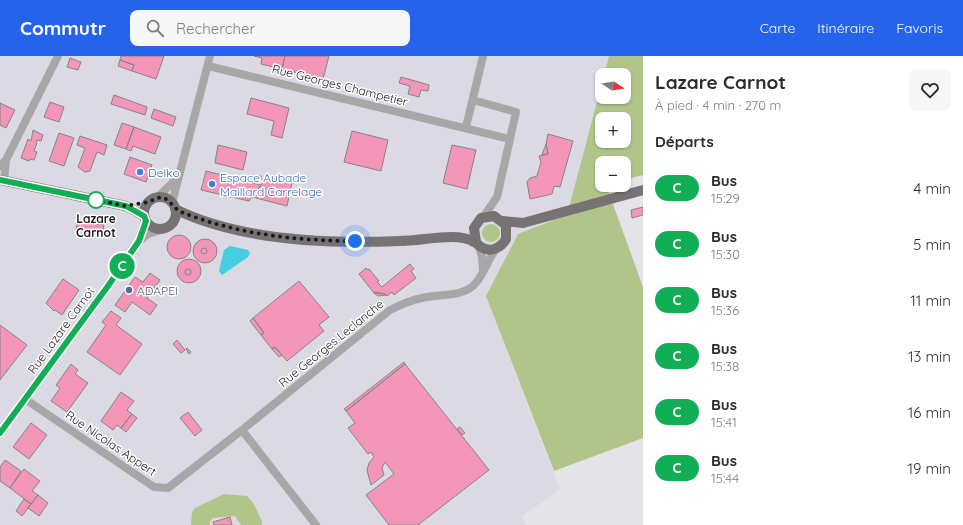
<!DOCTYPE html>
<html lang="fr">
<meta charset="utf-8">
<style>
body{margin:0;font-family:Quicksand,sans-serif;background:#f7f7f7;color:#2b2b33;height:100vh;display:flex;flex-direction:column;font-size:15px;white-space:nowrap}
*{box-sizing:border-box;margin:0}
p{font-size:13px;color:#7c7c81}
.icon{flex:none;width:22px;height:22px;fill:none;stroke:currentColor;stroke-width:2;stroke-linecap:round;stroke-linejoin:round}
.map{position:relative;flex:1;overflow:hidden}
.sheet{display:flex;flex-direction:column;background:#fff;width:320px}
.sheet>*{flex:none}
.badge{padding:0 8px;border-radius:13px;font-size:14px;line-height:26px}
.needle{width:26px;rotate:102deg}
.fabs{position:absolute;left:595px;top:12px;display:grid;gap:8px}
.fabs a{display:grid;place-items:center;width:36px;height:36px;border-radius:8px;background:#fff;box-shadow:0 1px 3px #0004;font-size:20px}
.you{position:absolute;width:20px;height:20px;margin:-10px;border:3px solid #fff;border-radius:50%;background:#1a73e8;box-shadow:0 0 0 6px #1a73e833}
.map>.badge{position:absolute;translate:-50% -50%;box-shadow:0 0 0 2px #fff}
h2{padding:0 12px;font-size:15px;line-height:36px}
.round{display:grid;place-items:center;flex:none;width:42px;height:42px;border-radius:8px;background:#f7f7f7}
.summary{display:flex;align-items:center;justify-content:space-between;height:68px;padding:0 12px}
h1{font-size:19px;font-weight:800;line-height:30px}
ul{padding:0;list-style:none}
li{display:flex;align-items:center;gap:12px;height:56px;padding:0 12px}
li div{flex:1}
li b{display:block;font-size:15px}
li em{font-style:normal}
li .badge{min-width:44px;font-weight:700;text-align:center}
header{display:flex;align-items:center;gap:24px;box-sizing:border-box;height:56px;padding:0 20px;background:#2563eb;color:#fff}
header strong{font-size:19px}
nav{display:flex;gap:22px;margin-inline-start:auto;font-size:14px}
.search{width:280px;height:36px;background:#f7f7f7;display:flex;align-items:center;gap:10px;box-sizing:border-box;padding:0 14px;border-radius:8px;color:#7c7c81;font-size:15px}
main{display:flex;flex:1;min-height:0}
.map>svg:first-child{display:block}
.built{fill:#dad9e4}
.green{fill:#b1c58a;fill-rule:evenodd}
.water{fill:#43cfe1}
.building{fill:#f396b8;stroke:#888485}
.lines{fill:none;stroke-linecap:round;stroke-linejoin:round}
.minor{stroke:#a8a6a6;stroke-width:8}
.major{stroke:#767372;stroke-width:10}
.line-casing{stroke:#fff;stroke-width:9}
.line{stroke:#12ae56;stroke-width:6}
.walk{stroke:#1b1b1d;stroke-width:4;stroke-dasharray:0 7.2}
.shop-dot{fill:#3f7fe0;stroke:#fff;stroke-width:1.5}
.stop-dot{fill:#fff;stroke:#12ae56;stroke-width:2}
.service-dot{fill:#5c6f8a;stroke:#fff;stroke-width:1.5}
.labels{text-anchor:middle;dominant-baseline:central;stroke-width:3;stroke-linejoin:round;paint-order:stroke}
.street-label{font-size:12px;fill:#1b1b1d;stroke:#fff}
.shop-label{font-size:12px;fill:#366cbe;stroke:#fff;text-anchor:start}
.stop-label{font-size:12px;font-weight:bold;fill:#1b1b1d;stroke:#fff}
.service-label{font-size:12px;fill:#4e5e75;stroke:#fff;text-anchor:start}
</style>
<header>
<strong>Commutr</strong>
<div class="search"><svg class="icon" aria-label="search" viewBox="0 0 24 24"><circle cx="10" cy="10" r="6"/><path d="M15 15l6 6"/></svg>Rechercher</div>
<nav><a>Carte</a><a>Itinéraire</a><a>Favoris</a></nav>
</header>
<main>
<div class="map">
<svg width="643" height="469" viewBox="0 0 643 469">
<rect width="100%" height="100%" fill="#e4e4e8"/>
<path class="built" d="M0 0H610L605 19H602V28L567 159 486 240 560 434 522 460 526 469H0Z"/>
<path class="green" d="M609 0H643V119L624 124V107H602V129H606L643 231V382L554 415 486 240 518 178 567 159 602 27V41H624V19H604ZM602 63H624V85H602Z
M482 177a9 9 0 1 1 18 0a9 9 0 1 1-18 0Z
M224 438 247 440 254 448 262 466V469H241L235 460 213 462 210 465V469H191L192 456 195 452Z"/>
<path class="water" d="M230 190 248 194 250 197 248 201 222 219 219 215 224 194Z"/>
<path class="building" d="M121 0H164L156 23 132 15 134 9 120 4Z
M254 0H285L282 13 261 8 262 2Z
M285 0H329L323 23 282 13Z
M70 2 81 6 78 14 67 11Z
M120 4 134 9 132 15 118 10Z
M401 21 429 29 428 35 421 34 419 41 408 38 410 30 399 27Z
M114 39 147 51 145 59 111 48Z
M251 42 289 52 282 82 271 79 274 65 247 58Z
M50 46 64 51 59 66 44 61Z
M0 47 15 54 6 72 0 69Z
M154 53 176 61 173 70 151 62Z
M122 67 134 71 126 93 114 89Z
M134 71 161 81 155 98 133 90 131 95 126 93Z
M33 74 43 79 41 85 37 84 36 86 37 87 34 95 37 96 34 104 30 103 29 105 21 102 28 83 31 85Z
M352 75 388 84 381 115 344 106Z
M59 77 74 82 64 110 49 105Z
M548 78 573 85 560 131 554 130 552 138 530 143 527 126 530 122 537 120 541 106 539 100 548 98 546 88Z
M80 80 107 89 104 99 97 96 90 115 85 116 78 111 85 92 77 89Z
M546 88 548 98 542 99Z
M218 89 247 96 243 114 215 107Z
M452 89 476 94 467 133 443 127Z
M130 101 152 109 146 126 124 118Z
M206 115 261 129 249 145 201 134Z
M257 119 261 120V124L256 123Z
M267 121 292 127 287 150 252 141Z
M643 151V159L632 162 631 154Z
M78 165 104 169 102 178 76 173Z
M167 191a12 12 0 1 1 24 0a12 12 0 1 1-24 0Z
M193 195a12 12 0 1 1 24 0a12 12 0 1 1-24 0Z
M201 195a3 3 0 1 1 6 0a3 3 0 1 1-6 0Z
M177 215a12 12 0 1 1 24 0a12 12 0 1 1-24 0Z
M410 208 414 213 411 215 416 222 394 239 392 236 387 240 385 238 374 237 359 218 366 212 368 214 369 213 379 225 377 226 382 231Z
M185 216a3 3 0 1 1 6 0a3 3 0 1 1-6 0Z
M150 217 160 224 147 242 157 249 150 259 132 246 125 256 115 249 135 221 143 226Z
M63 223 79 234 62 259 55 254 54 255 46 247Z
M299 225 329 261 319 269 324 275 287 305 275 291 272 293 264 283 261 279 264 277 253 262Z
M375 236 385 238 386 239 378 240 374 237Z
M111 255 121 262 116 269 142 288 120 319 87 296 106 269 102 266Z
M253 262 264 277 261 279 250 265Z
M0 269 27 289 0 324Z
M177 284 185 294 181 297 173 288Z
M275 291 282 299 279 301 272 293Z
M187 292 191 296 189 298 186 293Z
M404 306 405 308 346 355 344 353Z
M71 308 78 314 75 318 88 327 67 356 51 345 60 332 56 329Z
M405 308 489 414 418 469H389L366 439 394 418 385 406 382 412 384 419 371 429 367 414 369 407 374 401 371 396 368 398 348 372 355 367 346 355Z
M121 336 134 345 127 354 132 358 121 372 117 369 113 374 101 365Z
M188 356 202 374 195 380 180 362Z
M132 358 137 362 126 376 121 372Z
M31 367 47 379 29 403 13 391Z
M460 371 465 377 462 379 457 373Z
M5 404 21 415 10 432 0 425V411Z
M24 413 40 425 32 435 38 439 31 448 10 432Z
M38 439 48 447 39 460 28 452Z
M24 443 31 448 22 460 16 455Z
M230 461 232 469H214L213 466Z"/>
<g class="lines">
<path class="minor" d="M208 10 510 83
M473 44 516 56 497 141 484 160
M466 71 483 0
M0 110 6 104 58 0
M4 125 6 104
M157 142 178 121
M172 147 210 0
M139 185 148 178 161 174
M479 190 482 201 483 214
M25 343 154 431 168 432 242 374 316 469
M242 374 390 254C400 249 410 244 422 242 438 238 460 241 473 230 484 220 487 204 496 193
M0 377 108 230 139 185 146 165"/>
<path class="major" d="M0 124 126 150 144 160
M144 157a16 16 0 1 1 32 0a16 16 0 1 1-32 0Z
M175 153C240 185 328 188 399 185 416 185 434 181 451 181 458 181 468 182 474 186 477 187 479 190 481 191 491 197 501 192 506 183V169L494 160 481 162 474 172 476 186
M503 165 523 167 643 134"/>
</g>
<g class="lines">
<g class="line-casing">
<path id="line" d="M0 124 126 150 144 160 146 165 139 185 108 230 0 377"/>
</g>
<use href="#line" class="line"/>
<path class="walk" d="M96 144 126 150 148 146 161 141C171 144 173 152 181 156 236 178 297 185 355 185"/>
</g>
<g class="shop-dot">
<circle cx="140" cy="116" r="4"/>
<circle cx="212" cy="128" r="4"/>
</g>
<circle class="stop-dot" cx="96" cy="144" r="8"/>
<circle class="service-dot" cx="129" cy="234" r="4"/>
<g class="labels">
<g class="street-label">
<text transform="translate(340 29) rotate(14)">Rue Georges Champetier</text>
<text transform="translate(61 274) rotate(-54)">Rue Lazare Carnot</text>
<text transform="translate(331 287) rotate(-39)">Rue Georges Leclanche</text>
<text transform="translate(111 387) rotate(34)">Rue Nicolas Appert</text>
</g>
<g class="shop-label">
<text x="148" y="116">Delko</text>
<text x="220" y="121">Espace Aubade<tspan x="220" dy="14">Maillard Carrelage</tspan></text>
</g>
<g class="stop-label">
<text x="96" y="162">Lazare<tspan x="96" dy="14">Carnot</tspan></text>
</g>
<g class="service-label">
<text x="137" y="234">ADAPEI</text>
</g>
</g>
</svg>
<div class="fabs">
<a><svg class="needle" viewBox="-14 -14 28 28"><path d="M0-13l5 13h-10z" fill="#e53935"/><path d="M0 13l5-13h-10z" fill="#7c7c81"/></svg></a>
<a>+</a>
<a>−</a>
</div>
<div class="you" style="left:355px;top:185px"></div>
<b class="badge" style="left:122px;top:210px;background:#12ae56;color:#fff">C</b>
</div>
<section class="sheet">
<div class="summary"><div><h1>Lazare Carnot</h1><p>À pied · 4 min · 270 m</p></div><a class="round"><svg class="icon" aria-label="heart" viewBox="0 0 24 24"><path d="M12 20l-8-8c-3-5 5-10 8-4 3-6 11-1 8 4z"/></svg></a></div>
<h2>Départs</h2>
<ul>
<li><span class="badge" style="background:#12ae56;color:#fff">C</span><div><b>Bus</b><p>15:29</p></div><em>4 min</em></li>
<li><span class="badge" style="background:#12ae56;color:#fff">C</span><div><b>Bus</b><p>15:30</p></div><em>5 min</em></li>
<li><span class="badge" style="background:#12ae56;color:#fff">C</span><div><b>Bus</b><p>15:36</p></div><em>11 min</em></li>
<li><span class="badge" style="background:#12ae56;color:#fff">C</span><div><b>Bus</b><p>15:38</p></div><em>13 min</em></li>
<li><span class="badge" style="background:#12ae56;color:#fff">C</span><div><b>Bus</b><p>15:41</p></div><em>16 min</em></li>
<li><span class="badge" style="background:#12ae56;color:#fff">C</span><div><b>Bus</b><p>15:44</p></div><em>19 min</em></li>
</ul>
</section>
</main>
